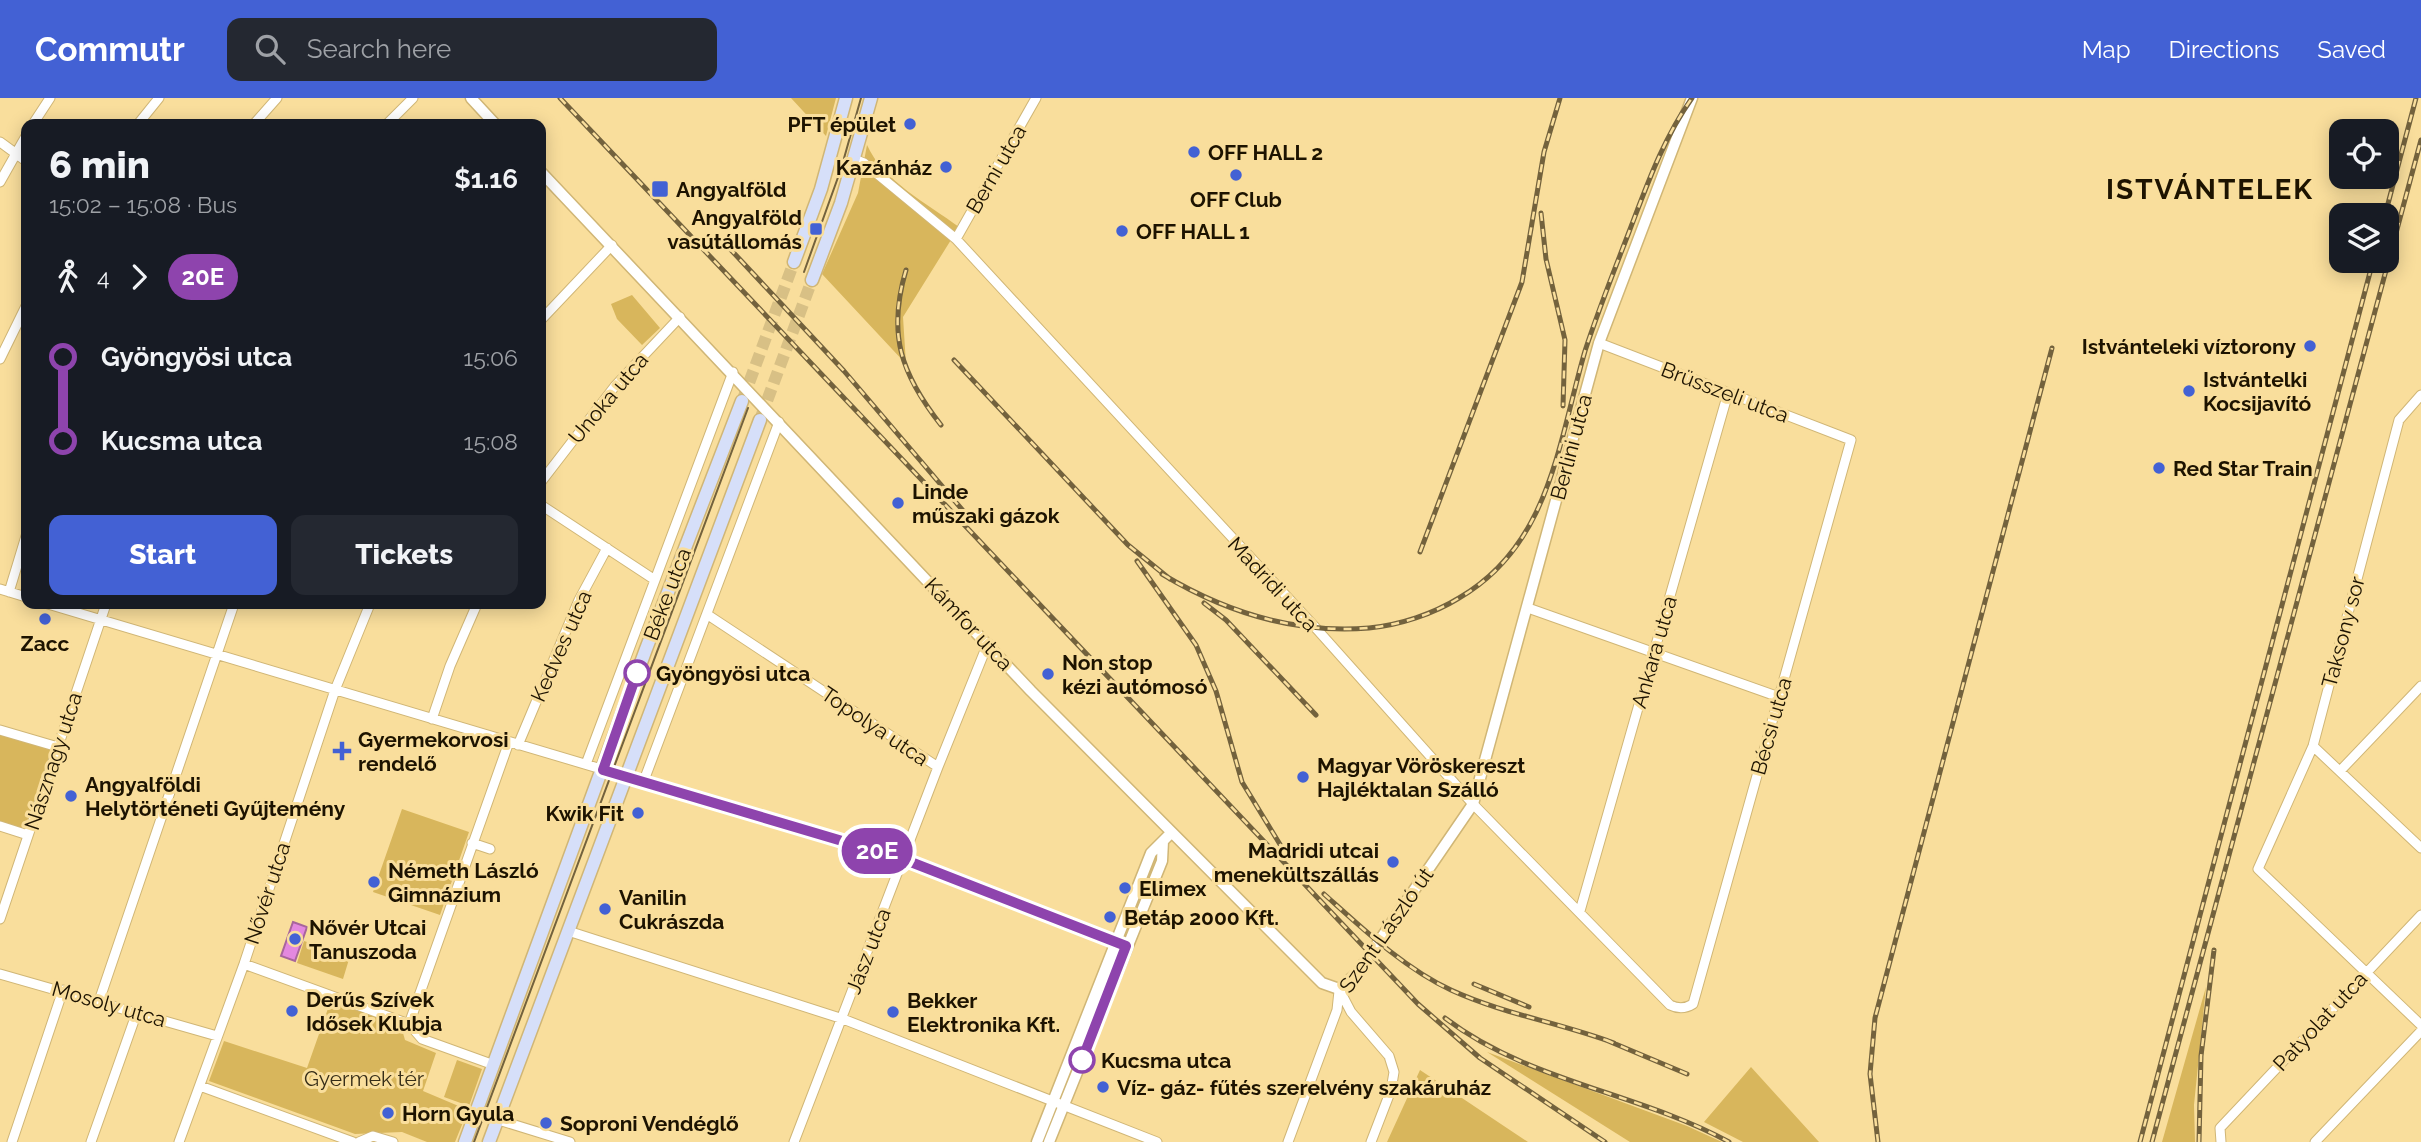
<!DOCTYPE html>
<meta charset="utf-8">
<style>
body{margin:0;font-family:Raleway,sans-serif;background:#242831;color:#f1f3f6;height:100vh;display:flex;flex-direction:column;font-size:26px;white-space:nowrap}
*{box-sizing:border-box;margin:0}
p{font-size:23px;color:#9ea1a6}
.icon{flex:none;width:38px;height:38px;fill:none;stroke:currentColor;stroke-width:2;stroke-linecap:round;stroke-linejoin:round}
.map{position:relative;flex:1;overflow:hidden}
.side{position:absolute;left:21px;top:21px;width:525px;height:490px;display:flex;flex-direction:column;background:#171b24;border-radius:14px;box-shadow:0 4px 18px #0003}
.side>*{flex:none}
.badge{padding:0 14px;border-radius:23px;font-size:24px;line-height:46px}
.tools{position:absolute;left:2329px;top:21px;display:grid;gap:14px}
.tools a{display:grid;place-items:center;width:70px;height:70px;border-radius:14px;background:#171b24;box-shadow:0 4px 18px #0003;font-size:35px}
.map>.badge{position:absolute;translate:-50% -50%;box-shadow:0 0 0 4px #fff}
.legs{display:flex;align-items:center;gap:10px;height:77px;padding:0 28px;font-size:23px}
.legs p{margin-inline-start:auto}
.head{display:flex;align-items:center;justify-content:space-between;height:119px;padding:0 28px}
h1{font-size:38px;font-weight:800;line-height:52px}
.button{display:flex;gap:14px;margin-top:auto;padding:14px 28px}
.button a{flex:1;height:80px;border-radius:14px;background:#4361d4;color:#fff;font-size:28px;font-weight:800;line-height:80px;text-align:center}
.button a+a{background:#242831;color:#f1f3f6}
ul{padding:0 28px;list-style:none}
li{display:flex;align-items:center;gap:24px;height:84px;font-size:26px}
li i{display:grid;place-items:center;width:10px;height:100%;margin:0 9px;background:currentColor}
li i::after{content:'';width:18px;height:18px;margin:-9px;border:5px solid;border-radius:50%;background:#171b24}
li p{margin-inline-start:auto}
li:first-child i{background:linear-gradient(#0000 50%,currentColor 0)}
li:last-child i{background:linear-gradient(currentColor 50%,#0000 0)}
header{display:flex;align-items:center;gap:42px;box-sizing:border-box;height:98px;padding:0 35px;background:#4361d4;color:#fff}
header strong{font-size:33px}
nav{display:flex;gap:38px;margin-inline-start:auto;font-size:24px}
.search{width:490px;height:63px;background:#242831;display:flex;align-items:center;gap:18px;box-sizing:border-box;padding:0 24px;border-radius:14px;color:#9ea1a6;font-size:26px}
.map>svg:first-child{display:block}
.green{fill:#d8b65c}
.water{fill:#e388df;stroke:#a8659c;stroke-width:2}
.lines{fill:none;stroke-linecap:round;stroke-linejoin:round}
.secondary-tunnel{stroke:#d8c085;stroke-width:12;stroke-dasharray:12 6;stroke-linecap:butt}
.minor-casing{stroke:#d0b676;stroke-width:11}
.tertiary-casing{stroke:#d0b676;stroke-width:13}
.secondary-casing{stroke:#d0b676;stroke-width:15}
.minor{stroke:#fff;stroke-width:9}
.tertiary{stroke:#fff;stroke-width:10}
.secondary{stroke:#d6dff9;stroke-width:12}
.tram{stroke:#73623d;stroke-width:2}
.rail-casing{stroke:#73623d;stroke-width:5}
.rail{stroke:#f9de9c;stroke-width:2.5;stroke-dasharray:8;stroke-linecap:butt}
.line-1-casing{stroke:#fff;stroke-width:16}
.line-1{stroke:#8e44ad;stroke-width:10}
.poi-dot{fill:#4361d4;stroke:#f9de9c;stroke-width:2.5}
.stop-1-dot{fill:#fff;stroke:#8e44ad;stroke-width:3.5}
.labels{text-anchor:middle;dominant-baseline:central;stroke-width:6;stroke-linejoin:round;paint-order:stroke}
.poi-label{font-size:21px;font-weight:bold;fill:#1d1300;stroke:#f9de9c;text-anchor:start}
.street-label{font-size:21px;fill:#1d1300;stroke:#f9de9c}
.stop-label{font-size:21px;font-weight:bold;fill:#1d1300;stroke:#f9de9c;text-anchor:start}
.park-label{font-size:21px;fill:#372e18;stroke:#f9de9c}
.district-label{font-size:28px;font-weight:bold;letter-spacing:2px;fill:#1d1300;stroke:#f9de9c}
</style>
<header>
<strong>Commutr</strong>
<div class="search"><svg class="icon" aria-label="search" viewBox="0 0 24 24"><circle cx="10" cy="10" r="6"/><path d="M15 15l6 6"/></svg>Search here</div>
<nav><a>Map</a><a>Directions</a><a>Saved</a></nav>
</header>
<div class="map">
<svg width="2421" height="1044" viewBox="0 0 2421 1044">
<rect width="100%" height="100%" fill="#f9de9c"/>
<path class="green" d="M791 0H836L826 38Z
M867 47C883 83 928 106 959 129L903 219 906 266 822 176 858 95Z
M632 197 660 230 642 247 617 221 611 206Z
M0 634 52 650 24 732 0 725Z
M402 711 469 734 440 817 373 794Z
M304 843 350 858 343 881 297 865Z
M2206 889 2194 1007 2195 1044H2162Z
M331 902 401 928 405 942 436 955 423 993 468 1012 455 1044H427L402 1034 355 1036 209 983 224 943 307 970Z
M1487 954 1687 1028 1722 1044H1630Z
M457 962 482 971 469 1008 444 999Z
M1751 969 1819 1044H1743L1704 1024Z
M1420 972 1528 1044H1387Z"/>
<path class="water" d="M293 824 307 829 295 863 281 858Z"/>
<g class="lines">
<path class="secondary-tunnel" d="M743 301 794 164
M761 319 812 182"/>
<g class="minor-casing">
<path id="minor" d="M33 26 50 0
M138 26 159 0
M254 26 277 0
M387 26 413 0
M0 44 26 63
M854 61 864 65 956 141 1314 528 1473 706 1670 907C1678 911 1685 911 1693 906L1851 342 1599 245
M0 84 26 38
M956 141 1036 0
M541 222 612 147
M0 261 26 208
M2421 297 2399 322 2313 648 2258 771 2421 927
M541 384 615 288 680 219
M541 407 655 482
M0 491 26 499
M9 494 26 438
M48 506 903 761 1126 848
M1528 510 1779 599
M708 517 938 669
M432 621 450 568 477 506
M0 632 58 649
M518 647 579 502 607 450
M2313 648 2421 750
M586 666 733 274
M2340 673 2421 588
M643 685 779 324
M0 728 28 737
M472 745 490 751
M1580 813 1728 295
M0 821 106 506
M568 833 843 921 1157 1044
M244 866 409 926 422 941 494 967
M0 876 217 938
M1339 891 1351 914 1389 958 1394 974 1391 992 1371 1044
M99 903 234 506
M409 926 509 644
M200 988 353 1044
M476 1015 570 1044
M12 1044 63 892
M91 1044 137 914
M179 1044 244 866 335 592 370 506
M359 1044 373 1038 393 1044
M794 1044 938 669 988 545
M1288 1044 1337 912 1339 893
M2221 1044 2220 1030 2421 817
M2315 1044 2421 933"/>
</g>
<g class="tertiary-casing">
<path id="tertiary" d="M471 0 495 26
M541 74 1031 593 1322 885 1339 891 1358 874 1473 706 1599 245 1692 0
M1037 1044 1151 755 1171 735
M1049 1044 1162 763 1163 743"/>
</g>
<g class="secondary-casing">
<path id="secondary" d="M794 164 821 91 846 0
M812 182 841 105 871 0
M465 1044 646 551 742 303
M489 1044 760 322"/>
</g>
<use href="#minor" class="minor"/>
<use href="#tertiary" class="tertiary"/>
<use href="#secondary" class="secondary"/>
<path class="tram" d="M804 174 841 71 861 0
M474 1044 748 310"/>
<g class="rail-casing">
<path id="rail" d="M560 0 1418 906 1480 960 1605 1044
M1541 115 1546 161 1565 242 1563 308
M2385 117 2416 0
M718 138 844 273 965 415
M906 172C887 236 901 276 941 327
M954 262 1128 447 1170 481
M1420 454 1522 184 1544 54 1560 0
M1137 463 1196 547 1216 593 1242 684 1284 753
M1162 476C1225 514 1295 536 1369 530 1400 527 1433 516 1459 500 1550 447 1558 346 1585 253 1598 213 1614 173 1629 134 1647 87 1663 41 1692 0
M1204 505 1226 522 1316 617
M1324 796C1363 831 1404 870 1451 892 1503 916 1561 925 1614 945
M1474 886 1529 909
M1445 920C1529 984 1637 994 1729 1044
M1606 942 1687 976
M1878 1044 1870 976 1875 920 2052 250
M2140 1044 2373 163
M2152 1044 2421 42
M2199 1044 2201 958 2214 852"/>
</g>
<use href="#rail" class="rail"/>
</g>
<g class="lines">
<g class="line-1-casing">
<path id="line-1" d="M637 575 603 672 903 761 1126 848 1082 962"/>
</g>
<use href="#line-1" class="line-1"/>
</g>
<g class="poi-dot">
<circle cx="910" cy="26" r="7"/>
<circle cx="1194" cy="54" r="7"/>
<circle cx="946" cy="69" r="7"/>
<circle cx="1236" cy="77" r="7"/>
<rect x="651" y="82" width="18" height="18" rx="3.5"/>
<rect x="809" y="124" width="14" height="14" rx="3.5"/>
<circle cx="1122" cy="133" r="7"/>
<circle cx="2310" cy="248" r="7"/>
<circle cx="2189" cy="293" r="7"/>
<circle cx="2159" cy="370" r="7"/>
<circle cx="898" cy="405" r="7"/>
<circle cx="45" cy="521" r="7"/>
<circle cx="1048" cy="576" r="7"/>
<path d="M338.5 642.5h7v7h7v7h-7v7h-7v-7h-7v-7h7z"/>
<circle cx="1303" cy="679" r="7"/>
<circle cx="71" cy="698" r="7"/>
<circle cx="638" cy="715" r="7"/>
<circle cx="1393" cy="764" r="7"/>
<circle cx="374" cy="784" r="7"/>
<circle cx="1125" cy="790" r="7"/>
<circle cx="605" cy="811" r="7"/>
<circle cx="1110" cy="819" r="7"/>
<circle cx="295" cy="841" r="7"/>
<circle cx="292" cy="913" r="7"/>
<circle cx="893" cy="914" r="7"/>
<circle cx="1103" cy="989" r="7"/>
<circle cx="388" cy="1015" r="7"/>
<circle cx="546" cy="1025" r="7"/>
</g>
<g class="stop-1-dot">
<circle cx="637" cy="575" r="12"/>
<circle cx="1082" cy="962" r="12"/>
</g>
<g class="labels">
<g class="poi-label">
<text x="896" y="26" text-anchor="end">PFT épület</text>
<text x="1208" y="54">OFF HALL 2</text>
<text x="932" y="69" text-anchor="end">Kazánház</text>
<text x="676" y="91">Angyalföld</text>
<text x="1236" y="101" text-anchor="middle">OFF Club</text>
<text x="802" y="119" text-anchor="end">Angyalföld<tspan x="802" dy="24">vasútállomás</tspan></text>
<text x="1136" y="133">OFF HALL 1</text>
<text x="2296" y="248" text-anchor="end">Istvánteleki víztorony</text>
<text x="2203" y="281">Istvántelki<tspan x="2203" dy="24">Kocsijavító</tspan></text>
<text x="2173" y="370">Red Star Train</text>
<text x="912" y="393">Linde<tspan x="912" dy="24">műszaki gázok</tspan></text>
<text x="45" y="545" text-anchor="middle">Zacc</text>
<text x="1062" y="564">Non stop<tspan x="1062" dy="24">kézi autómosó</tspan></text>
<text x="358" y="641">Gyermekorvosi<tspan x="358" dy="24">rendelő</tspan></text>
<text x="1317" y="667">Magyar Vöröskereszt<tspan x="1317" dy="24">Hajléktalan Szálló</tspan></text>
<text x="85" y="686">Angyalföldi<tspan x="85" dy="24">Helytörténeti Gyűjtemény</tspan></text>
<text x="624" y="715" text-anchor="end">Kwik Fit</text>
<text x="1379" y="752" text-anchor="end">Madridi utcai<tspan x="1379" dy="24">menekültszállás</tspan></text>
<text x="388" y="772">Németh László<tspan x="388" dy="24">Gimnázium</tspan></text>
<text x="1139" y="790">Elimex</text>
<text x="619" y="799">Vanilin<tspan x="619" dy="24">Cukrászda</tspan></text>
<text x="1124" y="819">Betáp 2000 Kft.</text>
<text x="309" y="829">Nővér Utcai<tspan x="309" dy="24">Tanuszoda</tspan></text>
<text x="306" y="901">Derűs Szívek<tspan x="306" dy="24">Idősek Klubja</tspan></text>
<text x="907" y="902">Bekker<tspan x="907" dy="24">Elektronika Kft.</tspan></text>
<text x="1117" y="989">Víz- gáz- fűtés szerelvény szakáruház</text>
<text x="402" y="1015">Horn Gyula</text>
<text x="560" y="1025">Soproni Vendéglő</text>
</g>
<g class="street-label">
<text transform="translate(996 71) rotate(-60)">Berni utca</text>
<text transform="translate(1725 294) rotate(21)">Brüsszeli utca</text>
<text transform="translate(608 300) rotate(-50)">Unoka utca</text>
<text transform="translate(1571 349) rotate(-75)">Berlini utca</text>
<text transform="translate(1273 486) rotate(47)">Madridi utca</text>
<text transform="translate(667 496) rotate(-69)">Béke utca</text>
<text transform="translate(969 526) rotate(47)">Kámfor utca</text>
<text transform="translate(2343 534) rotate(-75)">Taksony sor</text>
<text transform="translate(561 548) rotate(-66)">Kedves utca</text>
<text transform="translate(1654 554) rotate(-74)">Ankara utca</text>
<text transform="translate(875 628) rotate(34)">Topolya utca</text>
<text transform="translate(1771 628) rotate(-74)">Bécsi utca</text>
<text transform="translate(53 663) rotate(-72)">Násznagy utca</text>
<text transform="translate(267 795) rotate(-72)">Nővér utca</text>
<text transform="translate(1386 832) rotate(-55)">Szent László út</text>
<text transform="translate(868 853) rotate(-69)">Jász utca</text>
<text transform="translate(109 906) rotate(16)">Mosoly utca</text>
<text transform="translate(2320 923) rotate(-47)">Patyolat utca</text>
</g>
<g class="stop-label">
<text x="656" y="575">Gyöngyösi utca</text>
<text x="1101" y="962">Kucsma utca</text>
</g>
<g class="park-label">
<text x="364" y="980">Gyermek tér</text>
</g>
<g class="district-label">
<text x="2210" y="91">ISTVÁNTELEK</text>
</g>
</g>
</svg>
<div class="tools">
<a><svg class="icon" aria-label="locate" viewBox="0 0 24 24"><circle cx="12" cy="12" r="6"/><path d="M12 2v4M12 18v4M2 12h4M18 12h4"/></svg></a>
<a><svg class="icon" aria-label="layers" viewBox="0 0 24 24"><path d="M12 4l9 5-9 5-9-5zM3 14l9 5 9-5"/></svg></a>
</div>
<b class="badge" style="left:877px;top:753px;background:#8e44ad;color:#fff">20E</b>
<section class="side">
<div class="head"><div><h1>6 min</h1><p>15:02 – 15:08 · Bus</p></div><b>$1.16</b></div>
<div class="legs"><svg class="icon" aria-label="walk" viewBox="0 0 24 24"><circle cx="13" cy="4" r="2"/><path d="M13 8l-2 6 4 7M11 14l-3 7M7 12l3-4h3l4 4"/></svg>4<svg class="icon" aria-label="forward" viewBox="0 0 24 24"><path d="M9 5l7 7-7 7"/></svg><b class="badge" style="background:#8e44ad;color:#fff">20E</b></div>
<ul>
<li><i style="color:#8e44ad"></i><b>Gyöngyösi utca</b><p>15:06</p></li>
<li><i style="color:#8e44ad"></i><b>Kucsma utca</b><p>15:08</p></li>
</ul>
<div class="button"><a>Start</a><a>Tickets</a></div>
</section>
</div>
